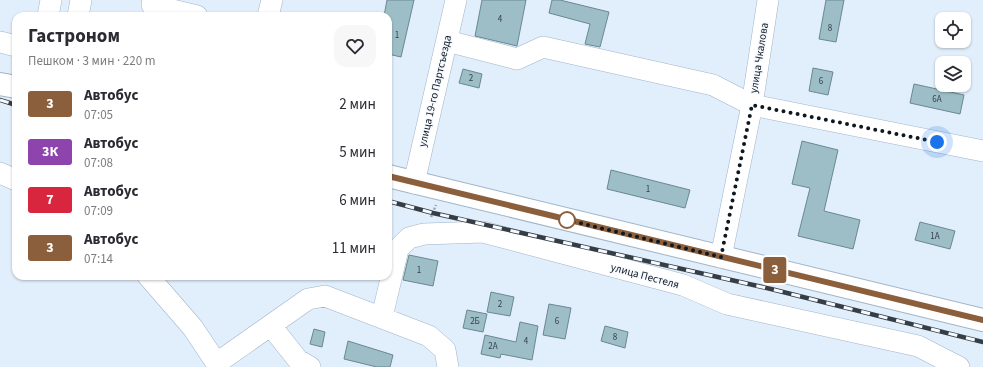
<!DOCTYPE html>
<html lang="ru">
<meta charset="utf-8">
<style>
body{margin:0;font-family:"Source Sans 3",sans-serif;background:#f7f7f7;color:#2b2b33;height:100vh;display:flex;flex-direction:column;font-size:15px;white-space:nowrap}
*{box-sizing:border-box;margin:0}
p{font-size:13px;color:#7c7c81}
.icon{flex:none;width:22px;height:22px;fill:none;stroke:currentColor;stroke-width:2;stroke-linecap:round;stroke-linejoin:round}
.map{position:relative;flex:1;overflow:hidden}
.panel{position:absolute;left:12px;top:12px;width:380px;height:268px;display:flex;flex-direction:column;background:#fff;border-radius:12px;box-shadow:0 1px 3px #0004}
.panel>*{flex:none}
.badge{padding:0 8px;border-radius:3px;font-size:14px;line-height:26px}
.controls{position:absolute;left:935px;top:12px;display:grid;gap:8px}
.controls a{display:grid;place-items:center;width:36px;height:36px;border-radius:8px;background:#fff;box-shadow:0 1px 3px #0004;font-size:20px}
.you{position:absolute;width:20px;height:20px;margin:-10px;border:3px solid #fff;border-radius:50%;background:#1a73e8;box-shadow:0 0 0 6px #1a73e833}
.map>.badge{position:absolute;translate:-50% -50%;box-shadow:0 0 0 2px #fff}
.round{display:grid;place-items:center;flex:none;width:42px;height:42px;border-radius:12px;background:#f7f7f7}
.summary{display:flex;align-items:center;justify-content:space-between;height:68px;padding:0 16px}
h1{font-size:19px;font-weight:700;line-height:30px}
ul{padding:0;list-style:none}
li{display:flex;align-items:center;gap:12px;height:48px;padding:0 16px}
li div{flex:1}
li b{display:block;font-size:15px}
li em{font-style:normal}
li .badge{min-width:44px;font-weight:700;text-align:center}
.map>svg:first-child{display:block}
.building{fill:#9dbec6;stroke:#698890}
.lines{fill:none;stroke-linecap:round;stroke-linejoin:round}
.minor-casing{stroke:#a1b5c9;stroke-width:22}
.major-casing{stroke:#a1b5c9;stroke-width:24}
.path{stroke:#99a4af;stroke-width:2.5;stroke-dasharray:2 2;stroke-linecap:butt}
.minor{stroke:#fff;stroke-width:21}
.major{stroke:#fff;stroke-width:22}
.rail-casing{stroke:#353e46;stroke-width:4.5}
.rail{stroke:#f6faff;stroke-width:3;stroke-dasharray:9;stroke-linecap:butt}
.line-casing{stroke:#fff;stroke-width:9}
.line{stroke:#8b5e3c;stroke-width:6}
.walk{stroke:#10181f;stroke-width:4;stroke-dasharray:0 7.2}
.stop-dot{fill:#fff;stroke:#8b5e3c;stroke-width:2}
.labels{text-anchor:middle;dominant-baseline:central;stroke-width:3;stroke-linejoin:round;paint-order:stroke}
.number-label{font-size:9px;fill:#334249}
.street-label{font-size:11px;fill:#10181f;stroke:#f6faff}
</style>
<div class="map">
<svg width="983" height="367" viewBox="0 0 983 367">
<rect width="100%" height="100%" fill="#e1eefb"/>
<path class="building" d="M387 0H414L401 57 388 54V16H384Z
M482 0H526L517 46 475 36Z
M552 0H560L609 12 600 47 585 44 590 24 549 13Z
M826 0H844L836 42 819 39Z
M813 68 833 72 828 95 809 91Z
M463 69 482 74 479 88 459 83Z
M914 84 964 95 960 114 910 103Z
M802 141 838 150 824 211 860 220 853 249 798 236 810 188 792 184Z
M611 170 690 190 685 208 607 189Z
M920 222 955 231 950 249 915 240Z
M409 255 438 261 433 286 403 280Z
M491 292 514 297 510 316 487 312Z
M549 304 571 308 565 339 543 335Z
M467 310 487 314 483 332 463 328Z
M520 322 538 326 532 360 501 354 500 358 481 354 485 335 516 342Z
M605 326 628 332 625 348 601 341Z
M314 329 325 332 322 347 310 344Z
M348 341 393 355 390 367H377L344 359Z"/>
<g class="lines">
<g class="minor-casing">
<path id="minor" d="M153 0 152 5 197 16
M48 16 51 0
M78 16 81 0
M268 16 272 0
M447 41 517 59 543 47 713 85 752 105 983 151
M0 42 16 46
M0 173 16 180
M414 183 456 0
M721 257 752 105 768 0
M148 276 193 328 219 367
M382 317 398 249 409 238 424 234 483 232 683 285 727 304 918 346 959 367
M271 326 298 360 310 367
M217 363 308 299 325 296 429 336 445 350 448 367"/>
</g>
<g class="major-casing">
<path id="major" d="M0 84 16 87
M388 176 983 320"/>
</g>
<path class="path" d="M431 217 436 205"/>
<use href="#minor" class="minor"/>
<use href="#major" class="major"/>
<g class="rail-casing">
<path id="rail" d="M0 100 16 105
M388 201 433 213 771 289 983 342"/>
</g>
<use href="#rail" class="rail"/>
</g>
<g class="lines">
<g class="line-casing">
<path id="line" d="M388 176 983 320"/>
</g>
<use href="#line" class="line"/>
<path class="walk" d="M567 220 721 257 752 105 937 142"/>
</g>
<circle class="stop-dot" cx="567" cy="220" r="8"/>
<g class="labels">
<g class="number-label">
<text x="500" y="19">4</text>
<text x="830" y="28">8</text>
<text x="397" y="35">1</text>
<text x="471" y="78">2</text>
<text x="821" y="81">6</text>
<text x="937" y="99">6А</text>
<text x="648" y="189">1</text>
<text x="935" y="236">1А</text>
<text x="419" y="270">1</text>
<text x="500" y="304">2</text>
<text x="475" y="321">2Б</text>
<text x="557" y="321">6</text>
<text x="615" y="337">8</text>
<text x="526" y="341">4</text>
<text x="493" y="346">2А</text>
</g>
<g class="street-label">
<text transform="translate(759 58) rotate(-81)">улица Чкалова</text>
<text transform="translate(435 91) rotate(-77)">улица 19-го Партсъезда</text>
<text transform="translate(645 276) rotate(15)">улица Пестеля</text>
</g>
</g>
</svg>
<div class="controls">
<a><svg class="icon" aria-label="locate" viewBox="0 0 24 24"><circle cx="12" cy="12" r="6"/><path d="M12 2v4M12 18v4M2 12h4M18 12h4"/></svg></a>
<a><svg class="icon" aria-label="layers" viewBox="0 0 24 24"><path d="M12 4l9 5-9 5-9-5zM3 14l9 5 9-5"/></svg></a>
</div>
<div class="you" style="left:937px;top:142px"></div>
<b class="badge" style="left:775px;top:270px;background:#8b5e3c;color:#fff">3</b>
<section class="panel">
<div class="summary"><div><h1>Гастроном</h1><p>Пешком · 3 мин · 220 m</p></div><a class="round"><svg class="icon" aria-label="heart" viewBox="0 0 24 24"><path d="M12 20l-8-8c-3-5 5-10 8-4 3-6 11-1 8 4z"/></svg></a></div>
<ul>
<li><span class="badge" style="background:#8b5e3c;color:#fff">3</span><div><b>Автобус</b><p>07:05</p></div><em>2 мин</em></li>
<li><span class="badge" style="background:#8e44ad;color:#fff">3К</span><div><b>Автобус</b><p>07:08</p></div><em>5 мин</em></li>
<li><span class="badge" style="background:#d7263d;color:#fff">7</span><div><b>Автобус</b><p>07:09</p></div><em>6 мин</em></li>
<li><span class="badge" style="background:#8b5e3c;color:#fff">3</span><div><b>Автобус</b><p>07:14</p></div><em>11 мин</em></li>
</ul>
</section>
</div>
